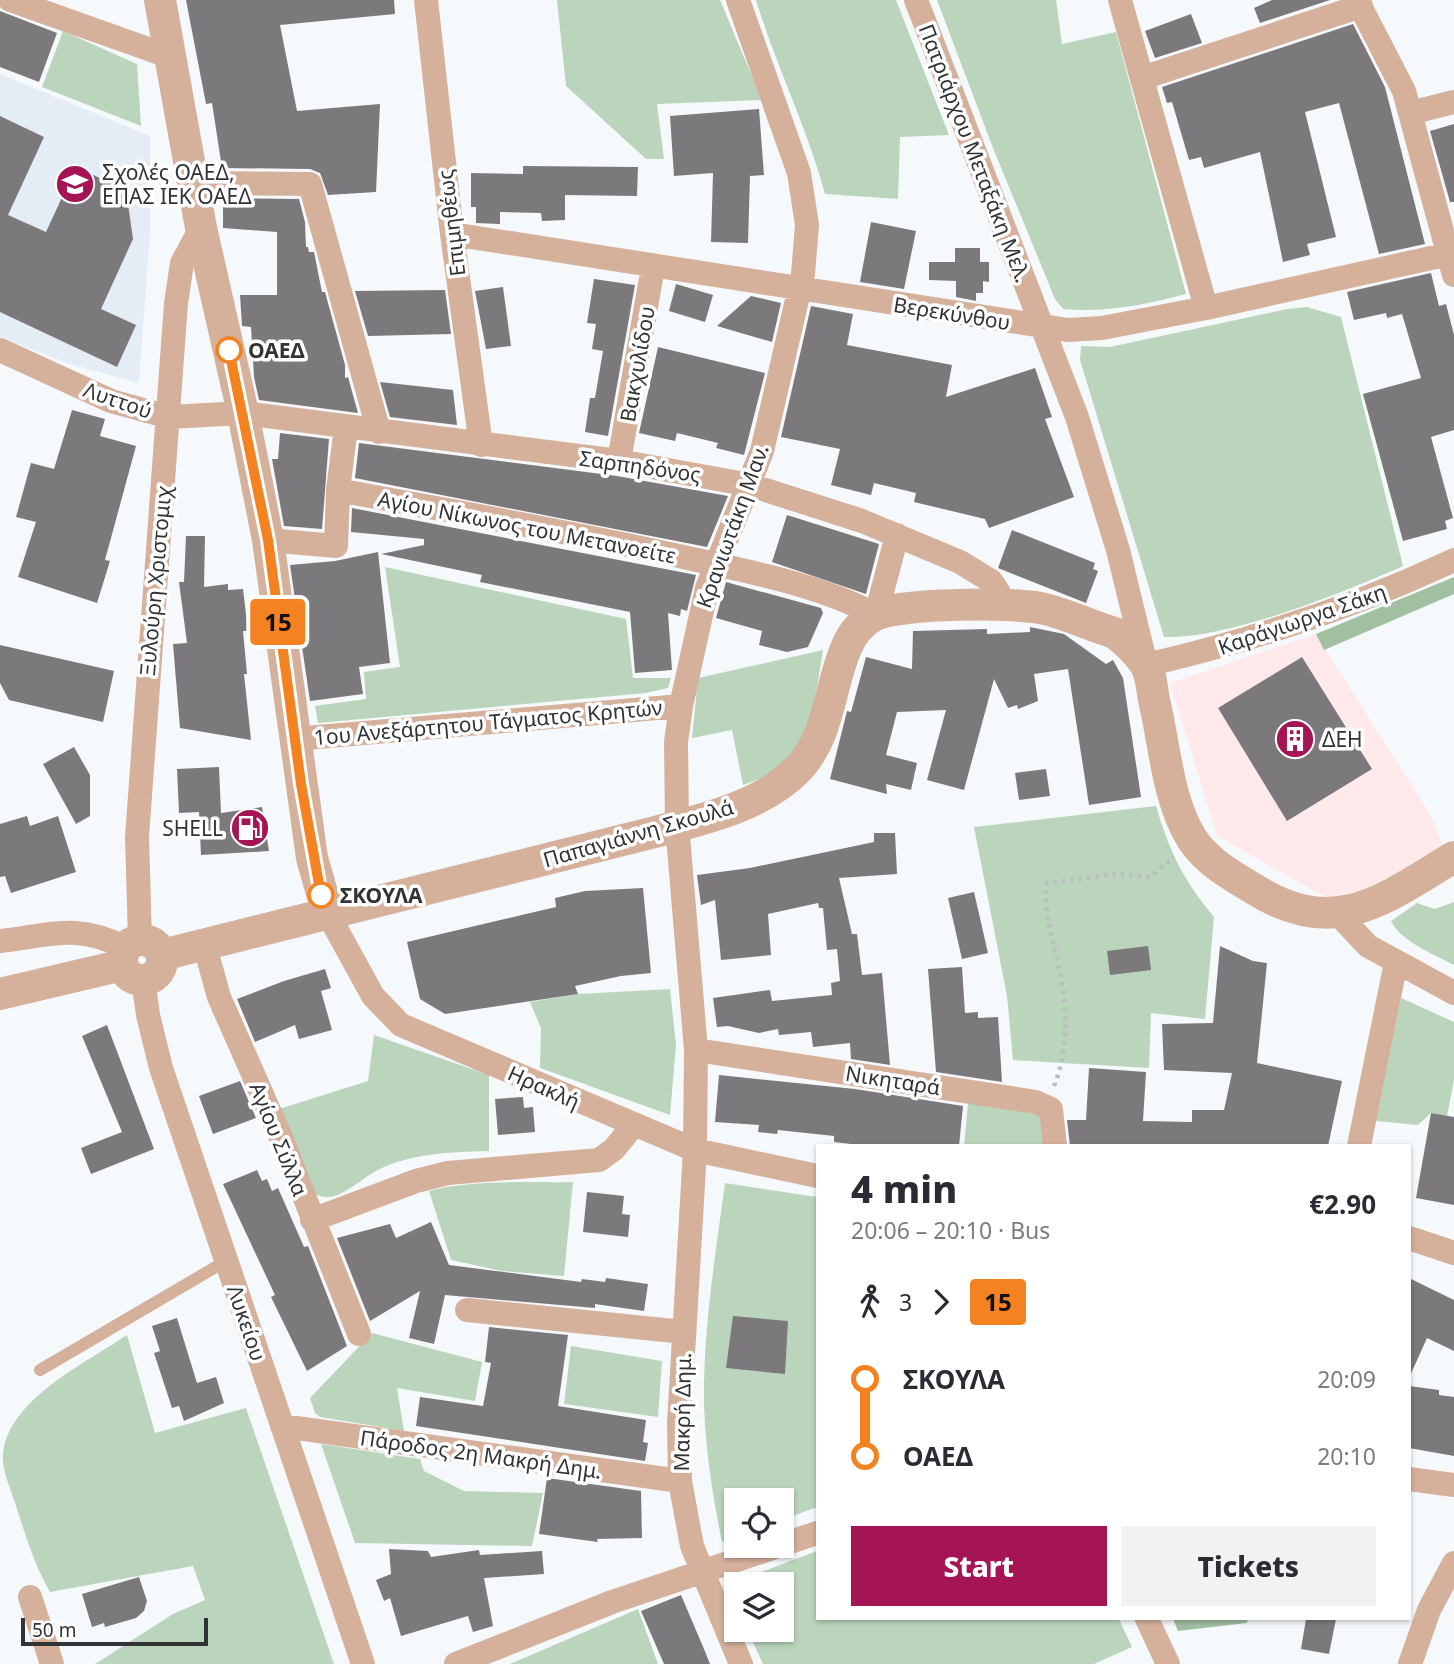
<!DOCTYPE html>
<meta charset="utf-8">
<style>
body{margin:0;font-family:"Noto Sans",sans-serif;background:#f2f2f3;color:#2b2b33;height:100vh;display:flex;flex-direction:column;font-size:26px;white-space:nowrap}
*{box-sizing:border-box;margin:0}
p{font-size:23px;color:#7c7c81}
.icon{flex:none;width:38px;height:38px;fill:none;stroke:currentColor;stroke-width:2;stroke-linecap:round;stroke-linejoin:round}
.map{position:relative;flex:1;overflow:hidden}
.drawer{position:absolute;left:816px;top:1144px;width:595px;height:476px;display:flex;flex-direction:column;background:#fff;border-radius:0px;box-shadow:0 2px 5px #0004}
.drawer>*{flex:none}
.badge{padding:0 14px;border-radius:5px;font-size:24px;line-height:46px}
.tools{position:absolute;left:724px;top:1488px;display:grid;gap:14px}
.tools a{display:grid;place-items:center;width:70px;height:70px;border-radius:0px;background:#fff;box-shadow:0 2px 5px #0004;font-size:35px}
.scale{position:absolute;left:21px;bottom:18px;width:187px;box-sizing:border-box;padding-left:7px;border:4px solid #323334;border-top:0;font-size:19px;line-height:24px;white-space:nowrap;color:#323334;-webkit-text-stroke:5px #fff;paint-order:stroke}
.map>.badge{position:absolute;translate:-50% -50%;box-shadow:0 0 0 4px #fff}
.legs{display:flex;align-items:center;gap:10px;height:77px;padding:0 35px;font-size:23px}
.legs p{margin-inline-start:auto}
.headline{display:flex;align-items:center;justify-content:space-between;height:119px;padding:0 35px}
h1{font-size:38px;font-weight:800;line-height:52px}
.primary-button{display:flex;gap:14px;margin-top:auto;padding:14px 35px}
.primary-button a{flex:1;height:80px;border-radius:0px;background:#a51556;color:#fff;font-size:28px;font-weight:800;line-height:80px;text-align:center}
.primary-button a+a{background:#f2f2f3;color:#2b2b33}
ul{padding:0 35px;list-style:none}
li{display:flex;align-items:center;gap:24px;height:77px;font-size:26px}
li i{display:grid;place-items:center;width:10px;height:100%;margin:0 9px;background:currentColor}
li i::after{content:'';width:18px;height:18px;margin:-9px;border:5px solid;border-radius:50%;background:#fff}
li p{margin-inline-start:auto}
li:first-child i{background:linear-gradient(#0000 50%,currentColor 0)}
li:last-child i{background:linear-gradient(currentColor 50%,#0000 0)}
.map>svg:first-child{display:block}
.industrial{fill:#ffe9eb}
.built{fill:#e4edf6}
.green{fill:#bad5bb}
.forest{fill:#a1c0a2}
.building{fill:#7c797c}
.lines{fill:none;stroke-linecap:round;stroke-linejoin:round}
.path{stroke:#bbbdbf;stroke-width:4.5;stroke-dasharray:3.5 5;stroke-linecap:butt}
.service{stroke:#d5b19c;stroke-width:12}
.minor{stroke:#d5b19c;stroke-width:24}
.tertiary{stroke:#d5b19c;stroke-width:32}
.line-1-casing{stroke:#fff;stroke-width:16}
.line-1{stroke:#f58220;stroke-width:10}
.stop-1-dot{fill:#fff;stroke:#f58220;stroke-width:3.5}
.labels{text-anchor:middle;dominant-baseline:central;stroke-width:7;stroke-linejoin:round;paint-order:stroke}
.street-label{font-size:21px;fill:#323334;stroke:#fff}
.poi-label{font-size:21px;fill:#323334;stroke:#fff;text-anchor:start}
.stop-label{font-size:21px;font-weight:bold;fill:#323334;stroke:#fff;text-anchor:start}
</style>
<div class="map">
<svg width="1454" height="1664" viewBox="0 0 1454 1664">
<rect width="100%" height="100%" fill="#f6f9fc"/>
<path class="industrial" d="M1316 634 1431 816 1444 849 1351 906 1317 893 1217 836 1170 683Z"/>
<path class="built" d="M0 74 150 136V232L139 383 69 364 0 337Z"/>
<path class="green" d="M557 0H720L762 100 657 104 664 159H646L566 86Z
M756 0H896L949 135 900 137 898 199 825 194C807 127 776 66 756 0Z
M937 0H1056L1062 44 1116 32 1186 294C1145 305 1105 313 1063 309L1055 299 993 148Z
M63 31 137 64 141 126 42 87Z
M1307 307 1341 317 1403 566C1342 593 1229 639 1164 637L1080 360 1081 346 1110 347 1287 309Z
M385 567 626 619 633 678H671L668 688 646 693 318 723 315 706 366 699 364 672 400 667Z
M823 650C813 710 810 765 743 785L732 730 692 738 698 678Z
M1156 806C1170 853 1183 879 1214 917L1205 1019 1151 1013 1149 1068 1013 1060 1007 996 974 827Z
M1454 902V965C1434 954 1401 942 1391 921L1417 903 1435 909Z
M670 989 676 1045 670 1115 540 1068 541 1028 530 1002 578 994Z
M1401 998 1454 1022V1080L1447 1116 1431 1113 1418 1125 1376 1121Z
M374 1035 489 1075V1151C451 1152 410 1153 376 1171 359 1180 332 1209 313 1192L279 1109 368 1081Z
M968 1103 1043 1114 1045 1146H964Z
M573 1182 564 1276 502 1271 451 1260 429 1191C474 1179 526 1183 573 1182Z
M725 1183 817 1197V1507L782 1520V1500H737V1536L722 1542C712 1494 703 1435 704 1386 705 1318 716 1250 725 1183Z
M372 1333 482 1362 475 1401 397 1388 404 1431 320 1417 315 1413 310 1398Z
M127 1335 155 1433 246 1408 334 1664H95L173 1614 205 1600 193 1566 50 1592C34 1564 25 1534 15 1503 11 1490 4 1475 3 1462 0 1403 86 1363 127 1335Z
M571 1346 662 1361 658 1417 564 1404Z
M321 1444 420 1459 424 1471 464 1491 543 1493 532 1546 355 1543Z
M817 1551V1619H1119L1132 1647 1094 1664H763L747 1629H782V1584H737V1606L727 1585Z
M638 1609 658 1664H510Z"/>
<path class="forest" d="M1454 577V594L1324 650 1316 634Z
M1173 1619H1248L1247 1623 1178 1631Z"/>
<path class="building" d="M186 0H394L395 14 280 25 297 111 380 104 376 192 328 195 320 173 310 169 222 168 212 103 206 104Z
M1272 0H1330L1260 23 1254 8Z
M0 11 57 33 39 82 0 67Z
M1191 14 1202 43 1155 58 1145 31Z
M1353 24 1385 87 1425 244 1379 254 1339 103 1305 112 1336 237 1307 244 1310 255 1283 262 1260 152 1204 168 1201 157 1189 160 1172 102 1167 103 1162 87Z
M759 109 764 175 750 176 748 243 711 242 713 173 674 176 670 116Z
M0 116 44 137 8 215 46 232 76 167 126 190 133 239 101 309 136 325 117 367 0 312Z
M1454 124V202H1450L1430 131Z
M523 166 638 167 637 196 565 195V220L542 221 541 213 500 212V224L476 223V207H471V173L523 174Z
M223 198 299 199 305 222 306 247H308L309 252H314L322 292H325L345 365V378L348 377 358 413 259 400 254 377 251 327 242 326 240 295H277V232L223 228Z
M871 222 916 231 904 289 860 282Z
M955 248H980V262H989V282L983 281V293H976V301L956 297V281L929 280V262H955Z
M1431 273 1439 306 1446 304 1454 335V430L1431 437 1453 518 1445 521 1447 529 1403 541 1363 394 1421 378 1402 314 1387 318 1386 313 1354 320 1347 292Z
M594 279 635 285 608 436 585 432 590 398H595L603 351 592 349 596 324 587 323Z
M676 284 713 295 705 322 669 311Z
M503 287 511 346 486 349 475 291Z
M445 290 451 334 368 336 355 291Z
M751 296 781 303 772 342 717 326Z
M811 306 853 314 847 345 952 365 946 397 1035 368 1052 417 1045 419 1074 497 989 528 985 519 914 502 916 493 874 483 871 495 831 485 840 449 781 437Z
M658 347 765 373 744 455 716 448 718 443 677 433 675 441 639 433Z
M380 382 453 390 457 425 390 417Z
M72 410 105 419 100 436 136 446 105 560 110 561 97 603 18 577 36 522 16 517 31 463 54 469Z
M280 433 329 439 322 529 284 526 272 459H278Z
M359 443 617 476 728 496 707 547 355 478Z
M352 508 696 575 687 611 681 609 680 616 668 613 672 670 635 673 630 612 480 582 482 575 381 554 424 545V539L351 532Z
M787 515 879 544 866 594 772 562Z
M1012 530 1095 563 1093 569 1098 571 1086 603 998 568Z
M186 536H205L204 587 228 584V590L243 589 248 631H243L247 674H244L251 740 180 728 173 644 187 643 179 582H184Z
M378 552 390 663 359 667 363 694 310 701 290 565 335 561Z
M726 582 821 608 823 613 808 647 787 652 759 645 762 631 716 618Z
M1030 627 1064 634 1106 664 1113 660 1123 678 1141 797 1089 805 1068 669 1034 674 1038 701 1018 709 1017 705 1008 708 994 679 964 790 927 780 946 710 897 712 886 755 917 763 911 790 886 784 887 794 830 779 847 711 851 712 866 657 912 669 913 631 987 629V634L1030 632Z
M0 645 114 671 103 722 9 700 0 683Z
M1302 657 1372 769 1287 821 1218 708Z
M74 747 90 775V816L76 824 43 764Z
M219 767 221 813 262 807 269 851 201 855 199 812 179 813 177 769Z
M1046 769 1050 796 1019 800 1015 773Z
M27 816 30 826 58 816 76 872 11 893 5 876 0 877V824Z
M874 833H895L897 874 839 878 852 934H857L862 975 882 973 890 1065 851 1059 850 1043 813 1047 811 1032 779 1035 778 1029 759 1033 728 1026 717 1027 713 998 770 990 772 1001 832 995 831 983 840 981 837 949 827 950 823 908H819L818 903 768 914 771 955 721 960 715 900 701 905 697 875 750 868 874 842Z
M643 888 651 973 621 976 575 986 578 994 445 1014 420 999 407 942 556 907 555 898 585 891Z
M974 892 988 953 962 959 948 898Z
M1148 946 1151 970 1110 975 1107 951Z
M1220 946 1253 961 1267 963 1257 1063 1342 1081 1328 1146H1070L1067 1120H1086L1089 1068 1146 1072 1143 1121 1192 1122V1110H1224L1232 1073 1164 1070 1162 1024 1213 1023Z
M962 967 965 1013 978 1012V1018L998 1017 1002 1082 936 1072 928 969Z
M325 969 331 988 321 991 332 1030 299 1039 295 1025 255 1042 237 999 284 981Z
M107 1025 154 1149 91 1174 81 1148 122 1132 82 1036Z
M719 1075 855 1089 963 1106 959 1146H868L834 1142V1136L778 1130 777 1134 758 1132 759 1125 715 1122Z
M240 1081 256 1118 213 1134 199 1096Z
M523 1097 524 1108 533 1107 535 1132 498 1135 495 1099Z
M1431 1113 1454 1117V1205L1416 1198Z
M257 1170 262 1181 267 1179 272 1191 278 1188 304 1247 308 1246 347 1346 307 1371 271 1297 275 1295 223 1184Z
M587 1192 624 1196 622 1214 630 1215 628 1237 583 1232Z
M431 1222 449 1265 581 1282 582 1279 605 1282 606 1278 648 1284 644 1311 595 1304V1308L445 1295 434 1344 409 1338 420 1291 370 1321 337 1238 390 1224 396 1238Z
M1409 1278 1454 1300V1351L1427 1338 1409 1378Z
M733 1316 788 1321 785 1374 726 1368Z
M177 1318 197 1383 216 1377 224 1403 184 1421 179 1406 172 1408 154 1353 160 1351 152 1326Z
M489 1327 568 1335 558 1406 646 1420 643 1442 648 1443 645 1461 416 1426 420 1397 483 1406 491 1363 485 1362Z
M1409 1386 1439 1390V1395L1454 1397V1456L1409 1448Z
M547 1478 641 1491 642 1538 597 1539 598 1542 539 1534Z
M389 1549 428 1551 431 1557 479 1550 480 1555 542 1551 544 1574 484 1578 493 1626 473 1632 468 1616 401 1636 390 1598 384 1601 376 1580 391 1574Z
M139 1577 147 1601 144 1611 136 1618 105 1627 104 1623 92 1627 82 1594Z
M681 1595 704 1649 710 1664H664L641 1611Z
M1306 1619H1336L1329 1654 1301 1649Z"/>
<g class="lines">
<path class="path" d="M1054 1086C1067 1055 1068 1011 1061 979 1055 946 1043 917 1047 883L1118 874 1150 877 1174 857"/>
<path class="service" d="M40 1370 226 1261"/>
<path class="minor" d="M10 0 168 56
M426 0 452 234 481 445
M738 0 799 173 807 225 803 274 762 451 707 588 681 706 676 742 677 825 696 1050 695 1150 679 1423 680 1481 692 1546 741 1664
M916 0 1077 417 1118 550 1146 665C1254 640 1354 607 1454 560
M1120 0 1206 308
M1357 0 1404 91 1454 275
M1142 78 1361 6
M1410 113 1454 102
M194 183 310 184 379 432
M452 234 1068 330 1102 328 1206 308 1449 254
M0 350 111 401 169 417 243 413 619 461 750 485 862 521 960 562 991 581 999 593 1002 606
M619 461 653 267
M338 490C455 512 572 532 688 558 750 572 819 585 876 615L897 535
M268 540 336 546 338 490 346 427
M294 739 681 706
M328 914 373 996 401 1025 695 1150 817 1176
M1338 914 1368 946 1454 993
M140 940 137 837 176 303 182 263 201 228
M0 941C52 935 77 923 126 948
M204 943 219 997 279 1133 359 1334
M143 979 148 1015 161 1068 363 1664
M696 1050 1036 1102 1051 1109 1055 1146
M1359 1146 1396 962
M312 1220 416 1181 448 1173 599 1160 614 1149 633 1126
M1409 1238 1454 1253
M467 1310 684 1332
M282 1426 680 1481
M1409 1479 1454 1485
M30 1597 52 1664
M1147 1619 1168 1664
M456 1664 612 1602 817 1533
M1410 1664 1429 1610 1454 1563"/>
<path class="tertiary" d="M160 0 201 228 243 413 268 540 312 858 328 914
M122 960a20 20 0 1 1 40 0a20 20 0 1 1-40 0Z
M162 955 643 835C695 821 759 809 798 769 830 736 829 686 847 646 853 632 862 622 875 615 900 603 1016 602 1045 609 1069 615 1091 626 1115 633 1125 641 1138 653 1145 664 1151 673 1152 689 1154 700 1165 745 1167 799 1192 839 1206 861 1232 876 1254 889 1335 940 1383 900 1454 857
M0 994 123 965"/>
</g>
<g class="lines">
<g class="line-1-casing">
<path id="line-1" d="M229 350 268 540 301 784 321 895"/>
</g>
<use href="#line-1" class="line-1"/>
</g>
<defs>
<g id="university-disc" transform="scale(2.0125)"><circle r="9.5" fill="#a51556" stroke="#fff"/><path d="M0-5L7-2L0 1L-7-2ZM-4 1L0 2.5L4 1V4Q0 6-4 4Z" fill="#fff"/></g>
<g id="building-disc" transform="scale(2.0125)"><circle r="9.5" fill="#a51556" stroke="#fff"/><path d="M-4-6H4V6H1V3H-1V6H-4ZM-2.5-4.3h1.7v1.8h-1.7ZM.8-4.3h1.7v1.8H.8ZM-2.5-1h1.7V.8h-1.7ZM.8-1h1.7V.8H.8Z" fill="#fff"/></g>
<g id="fuel-disc" transform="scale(2.0125)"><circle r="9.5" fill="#a51556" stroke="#fff"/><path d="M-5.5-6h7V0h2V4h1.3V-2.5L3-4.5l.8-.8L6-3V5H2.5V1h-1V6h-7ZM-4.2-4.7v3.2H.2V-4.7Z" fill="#fff"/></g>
</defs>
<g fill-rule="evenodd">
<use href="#university-disc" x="75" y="184"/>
<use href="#building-disc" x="1295" y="739"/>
<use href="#fuel-disc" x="250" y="828"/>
</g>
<g class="stop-1-dot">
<circle cx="229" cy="350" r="12"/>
<circle cx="321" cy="895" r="12"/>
</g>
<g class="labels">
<g class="street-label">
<text transform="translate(975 153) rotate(69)">Πατριάρχου Μεταξάκη Μελ.</text>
<text transform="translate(451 223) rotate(-97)">Επιμηθέως</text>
<text transform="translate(952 313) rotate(9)">Βερεκύνθου</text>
<text transform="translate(637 364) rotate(-80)">Βακχυλίδου</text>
<text transform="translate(118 400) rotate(19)">Λυττού</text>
<text transform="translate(640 466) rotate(8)">Σαρπηδόνος</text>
<text transform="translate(732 526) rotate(-70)">Κρανιωτάκη Μαν.</text>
<text transform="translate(527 527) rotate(11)">Αγίου Νίκωνος του Μετανοείτε</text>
<text transform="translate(155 581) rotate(-85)">Ξυλούρη Χριστομιχ</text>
<text transform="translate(1302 619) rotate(-19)">Καράγιωργα Σάκη</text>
<text transform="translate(488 722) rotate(-5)">1ου Ανεξάρτητου Τάγματος Κρητών</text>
<text transform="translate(638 833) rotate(-16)">Παπαγιάννη Σκουλά</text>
<text transform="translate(893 1080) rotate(9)">Νικηταρά</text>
<text transform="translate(544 1087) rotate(24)">Ηρακλή</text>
<text transform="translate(279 1139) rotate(68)">Αγίου Σύλλα</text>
<text transform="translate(247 1323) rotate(71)">Λυκείου</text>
<text transform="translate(682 1412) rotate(-89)">Μακρή Δημ.</text>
<text transform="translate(481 1454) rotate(8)">Πάροδος 2η Μακρή Δημ.</text>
</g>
<g class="poi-label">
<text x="102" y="172">Σχολές ΟΑΕΔ,<tspan x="102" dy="24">ΕΠΑΣ ΙΕΚ ΟΑΕΔ</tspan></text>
<text x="1322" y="739">ΔΕΗ</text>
<text x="223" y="828" text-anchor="end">SHELL</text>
</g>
<g class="stop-label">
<text x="248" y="350">ΟΑΕΔ</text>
<text x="340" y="895">ΣΚΟΥΛΑ</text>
</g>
</g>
</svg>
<div class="tools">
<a><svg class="icon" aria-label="locate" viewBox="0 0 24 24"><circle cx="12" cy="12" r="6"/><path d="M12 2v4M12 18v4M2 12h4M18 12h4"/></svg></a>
<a><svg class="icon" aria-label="layers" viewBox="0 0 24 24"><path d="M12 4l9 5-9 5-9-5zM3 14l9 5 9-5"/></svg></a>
</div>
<div class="scale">50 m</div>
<b class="badge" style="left:278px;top:622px;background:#f58220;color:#111">15</b>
<section class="drawer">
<div class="headline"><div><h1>4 min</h1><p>20:06 – 20:10 · Bus</p></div><b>€2.90</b></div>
<div class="legs"><svg class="icon" aria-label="walk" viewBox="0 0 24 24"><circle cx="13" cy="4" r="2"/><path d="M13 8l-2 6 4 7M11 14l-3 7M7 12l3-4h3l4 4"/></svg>3<svg class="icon" aria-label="forward" viewBox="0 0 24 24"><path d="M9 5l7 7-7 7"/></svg><b class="badge" style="background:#f58220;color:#111">15</b></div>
<ul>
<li><i style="color:#f58220"></i><b>ΣΚΟΥΛΑ</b><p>20:09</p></li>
<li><i style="color:#f58220"></i><b>ΟΑΕΔ</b><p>20:10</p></li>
</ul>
<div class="primary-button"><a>Start</a><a>Tickets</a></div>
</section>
</div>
